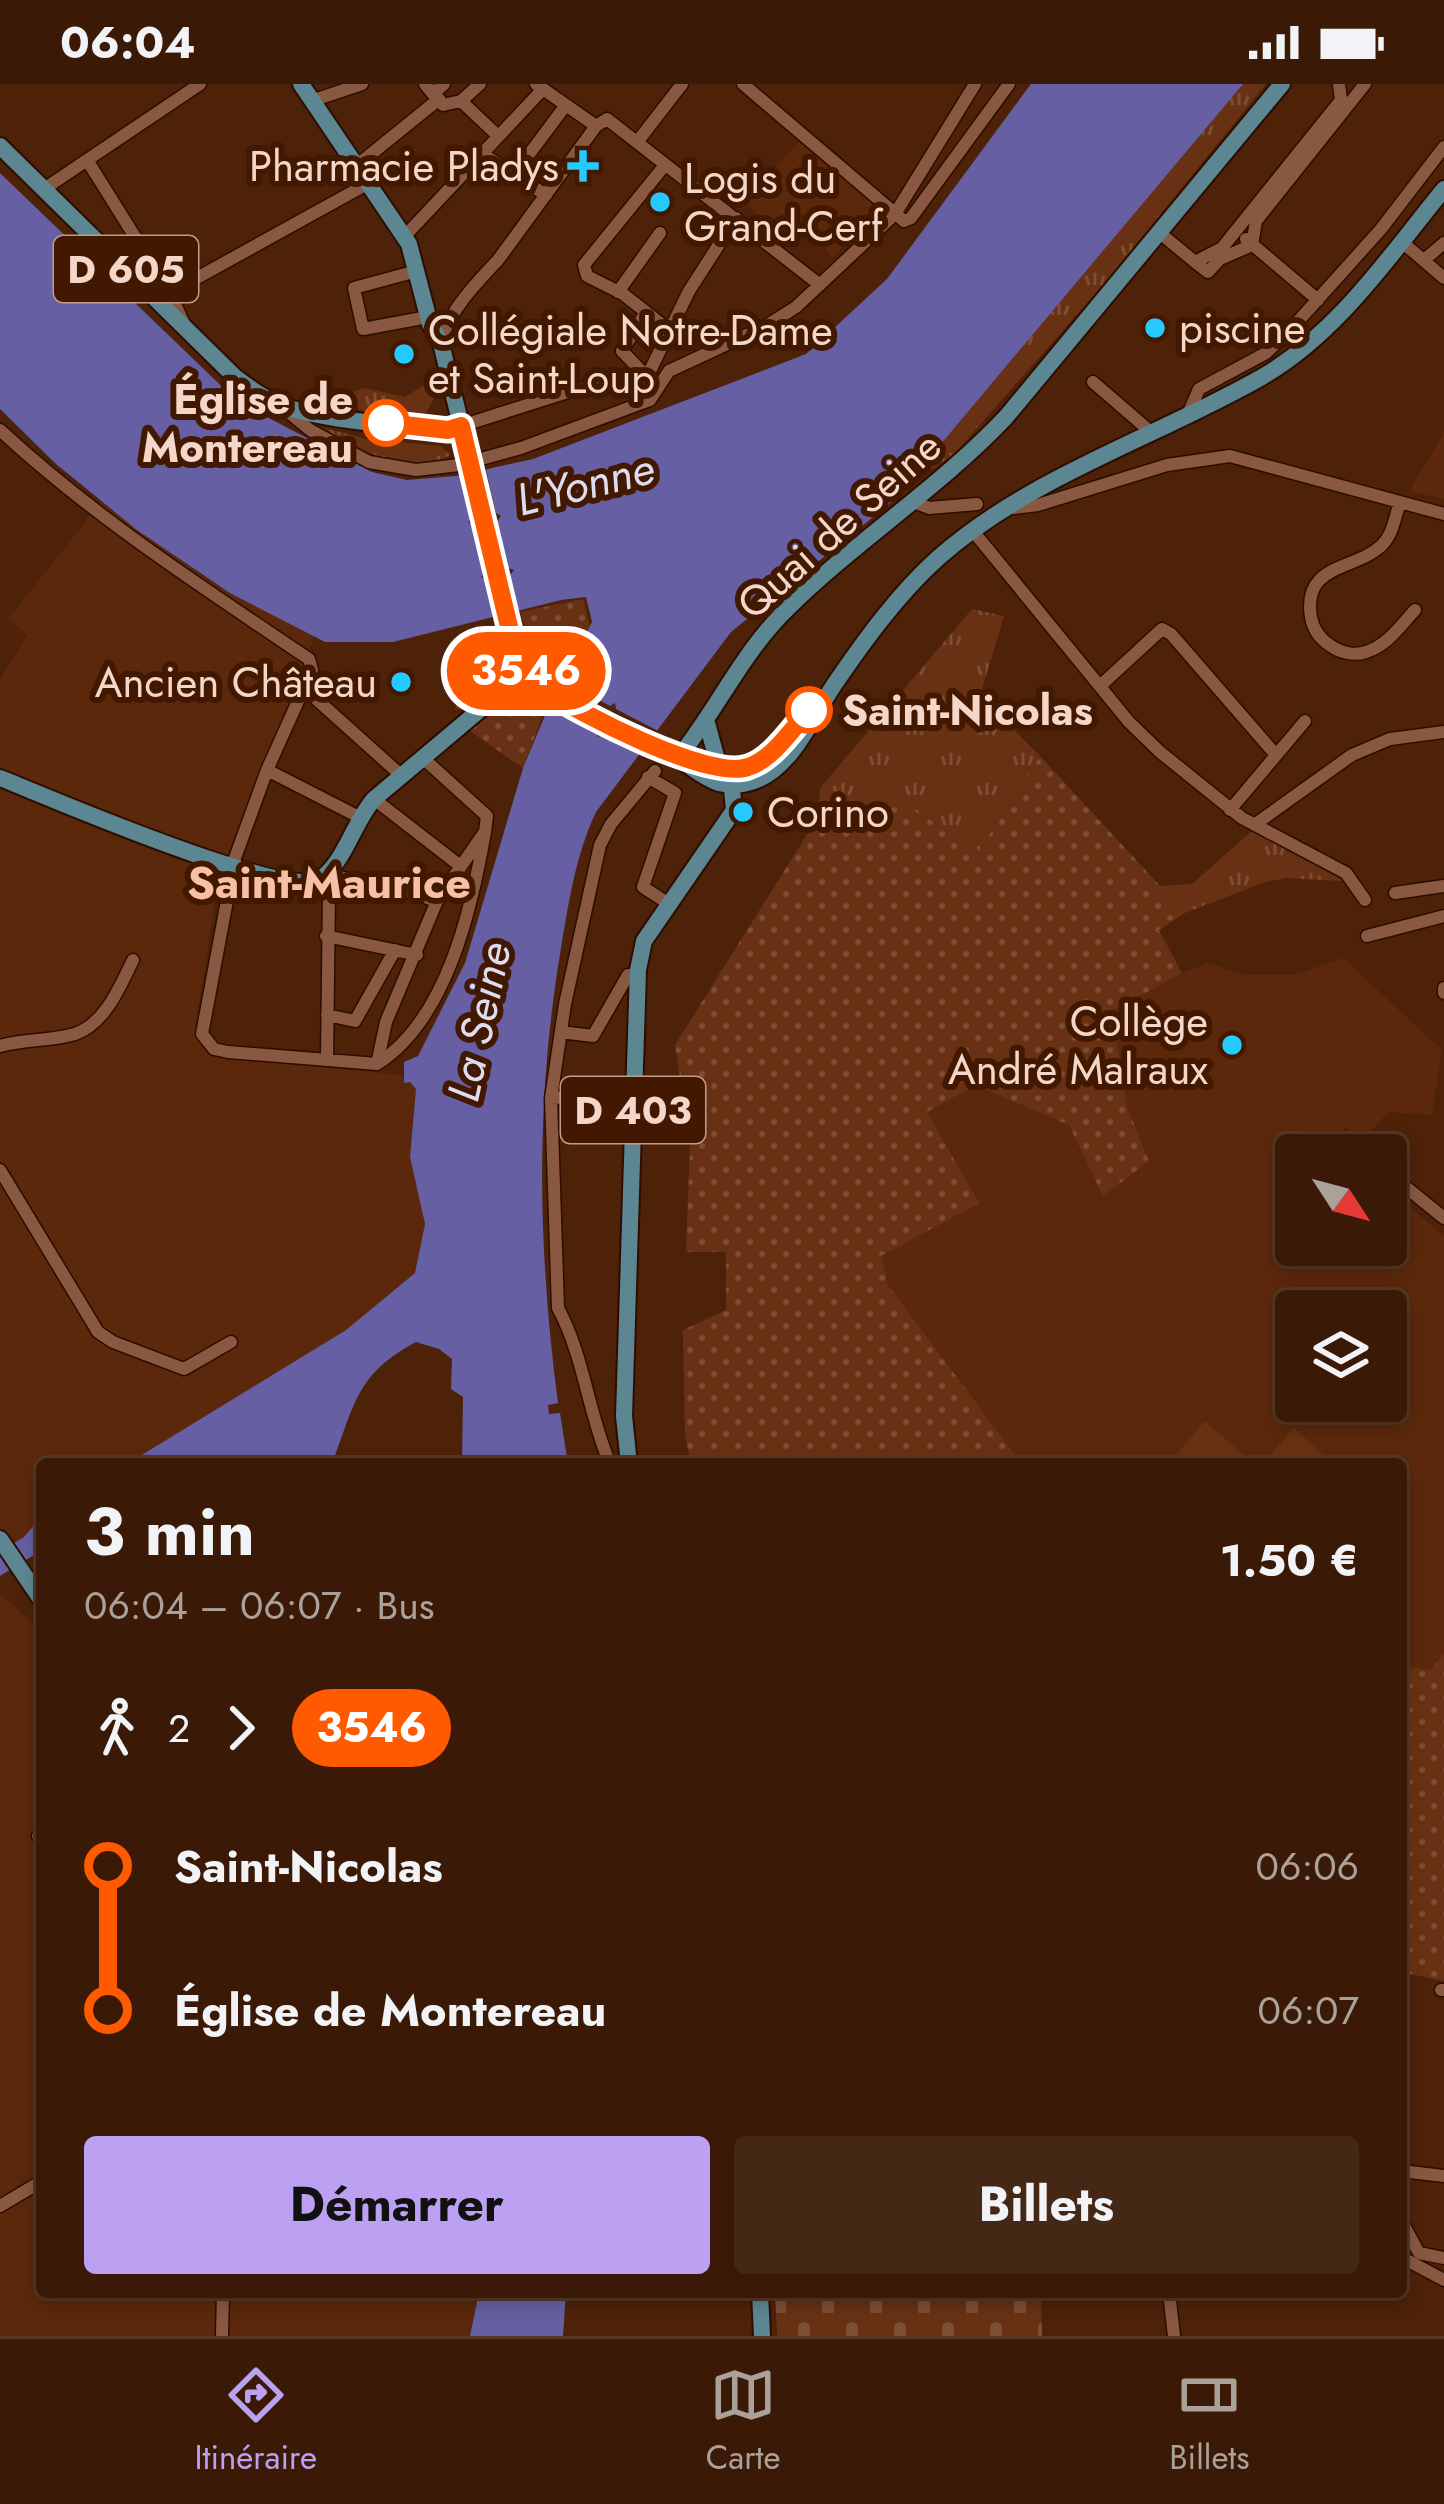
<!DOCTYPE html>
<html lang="fr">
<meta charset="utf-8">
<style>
body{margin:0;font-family:Jost,sans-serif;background:#452715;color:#f1f3f6;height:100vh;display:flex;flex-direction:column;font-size:45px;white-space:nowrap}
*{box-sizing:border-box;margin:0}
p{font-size:39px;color:#aba19b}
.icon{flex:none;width:66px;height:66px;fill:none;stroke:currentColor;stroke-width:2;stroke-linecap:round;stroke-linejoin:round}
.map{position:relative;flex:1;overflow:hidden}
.side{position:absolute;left:36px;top:1374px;width:1371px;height:840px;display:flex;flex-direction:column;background:#3a1a07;border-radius:12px;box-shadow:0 6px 18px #0003,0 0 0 3px #543828}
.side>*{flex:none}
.badge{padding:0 24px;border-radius:39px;font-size:42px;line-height:78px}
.needle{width:78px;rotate:126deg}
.fabs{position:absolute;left:1275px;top:1050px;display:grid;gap:24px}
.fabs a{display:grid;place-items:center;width:132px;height:132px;border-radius:12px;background:#3a1a07;box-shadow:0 6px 18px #0003,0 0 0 3px #543828;font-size:60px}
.map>.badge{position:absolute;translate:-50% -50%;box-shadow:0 0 0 6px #fff}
.legs{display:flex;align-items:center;gap:18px;height:132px;padding:0 48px;font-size:39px}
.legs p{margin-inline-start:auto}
.head{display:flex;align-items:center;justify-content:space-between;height:204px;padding:0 48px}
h1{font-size:66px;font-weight:700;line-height:90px}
.primary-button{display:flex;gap:24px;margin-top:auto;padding:24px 48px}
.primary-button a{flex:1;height:138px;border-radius:12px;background:#bca0f2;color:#111;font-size:48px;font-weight:700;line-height:138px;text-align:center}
.primary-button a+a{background:#452715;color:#f1f3f6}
ul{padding:0 48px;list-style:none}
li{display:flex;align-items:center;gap:42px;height:144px;font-size:45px}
li i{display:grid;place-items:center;width:18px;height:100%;margin:0 15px;background:currentColor}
li i::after{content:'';width:30px;height:30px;margin:-15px;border:9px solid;border-radius:50%;background:#3a1a07}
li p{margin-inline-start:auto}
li:first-child i{background:linear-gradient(#0000 50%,currentColor 0)}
li:last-child i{background:linear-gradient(currentColor 50%,#0000 0)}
.status{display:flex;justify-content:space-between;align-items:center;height:84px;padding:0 60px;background:#3a1a07;direction:ltr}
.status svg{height:33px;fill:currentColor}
.menu{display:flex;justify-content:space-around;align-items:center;height:168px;border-top:3px solid #543828;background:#3a1a07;font-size:33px;color:#aba19b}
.menu a{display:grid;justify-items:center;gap:6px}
.menu .current{color:#bca0f2}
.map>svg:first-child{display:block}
.built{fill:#5b280b;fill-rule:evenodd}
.grass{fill:url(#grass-tufts)}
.cemetery{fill:url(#cemetery-stones)}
.park{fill:url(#park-dots)}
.garden{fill:#683113}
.water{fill:#665fa3}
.pier{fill:#4d2209}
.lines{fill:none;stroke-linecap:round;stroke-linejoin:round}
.minor-casing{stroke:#2d0d00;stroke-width:15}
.major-casing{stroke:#2d0d00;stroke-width:20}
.minor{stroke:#895840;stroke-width:12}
.major{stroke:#5d8693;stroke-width:16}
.major-bridge-casing{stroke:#2d0d00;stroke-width:20;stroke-linecap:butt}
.major-bridge{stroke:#5d8693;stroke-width:16}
.line-1-casing{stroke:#fff;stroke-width:27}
.line-1{stroke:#ff5a00;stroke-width:18}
.poi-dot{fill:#24c9fe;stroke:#421800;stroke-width:4.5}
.stop-1-dot{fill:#fff;stroke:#ff5a00;stroke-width:6}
.labels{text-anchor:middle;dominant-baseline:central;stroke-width:12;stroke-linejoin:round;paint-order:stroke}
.shield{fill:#421800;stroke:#bf9e8d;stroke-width:3}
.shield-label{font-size:39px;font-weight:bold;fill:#f4d7c9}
.poi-label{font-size:42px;fill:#f4d7c9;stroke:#421800;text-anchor:start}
.stop-label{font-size:42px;font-weight:bold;fill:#f4d7c9;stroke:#421800;text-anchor:end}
.street-label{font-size:42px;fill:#f4d7c9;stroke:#421800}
.water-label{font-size:45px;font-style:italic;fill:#ddddf1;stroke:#421800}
.neighbourhood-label{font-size:45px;font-weight:bold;fill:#f7bfa4;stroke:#421800}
</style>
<div class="status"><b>06:04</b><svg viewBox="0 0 49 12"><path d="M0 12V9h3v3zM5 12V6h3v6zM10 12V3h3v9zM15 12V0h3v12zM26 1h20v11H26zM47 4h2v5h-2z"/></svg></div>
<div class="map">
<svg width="1444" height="2252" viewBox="0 0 1444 2252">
<defs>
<pattern id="grass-tufts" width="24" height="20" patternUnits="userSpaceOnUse" patternTransform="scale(3)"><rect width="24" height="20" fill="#683113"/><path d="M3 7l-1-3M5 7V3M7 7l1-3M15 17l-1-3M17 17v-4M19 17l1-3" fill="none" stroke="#7e4e34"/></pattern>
<pattern id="cemetery-stones" width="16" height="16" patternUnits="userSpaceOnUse" patternTransform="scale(3)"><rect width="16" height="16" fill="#683113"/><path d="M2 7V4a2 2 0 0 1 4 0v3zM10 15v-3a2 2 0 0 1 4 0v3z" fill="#7e4e34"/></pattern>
<pattern id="park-dots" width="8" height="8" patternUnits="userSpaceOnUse" patternTransform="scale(3)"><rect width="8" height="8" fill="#683113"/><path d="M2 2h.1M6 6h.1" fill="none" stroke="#7e4e34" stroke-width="1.8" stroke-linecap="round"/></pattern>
</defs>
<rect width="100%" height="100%" fill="#4d2209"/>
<path class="built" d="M800 56 879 123 832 174 802 129 785 150 745 119Z
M1444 349V415L1409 407Z
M102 417 210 497 315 553 219 792 195 944 205 966 215 972 401 991 404 999 410 998 416 1005 410 1073 425 1140 415 1189 346 1246 127 1380H42V1432L24 1453 0 1468V596L27 551 8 535Z
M1343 874 1442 966 1432 1031 1388 1028 1363 1057 1346 1044 1334 1059 1348 1071H1296V1161H1386V1103L1444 1152V1570L1401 1620V1380H1022L888 1201 881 1173 926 1028 1182 889 1208 879 1245 891H1294ZM1296 1227H1386V1317H1296Z
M0 1510 42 1547V2208H479L470 2252H0Z"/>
<path class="grass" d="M1236 0H1266L1103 201 955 369 893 412Z
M431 283 438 306 426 329C398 332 357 331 333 315L364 304 405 313 424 301Z
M321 343 366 355 441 362 451 371C406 394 359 365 321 343Z
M972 525 1004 532 980 612 1040 672 977 770 917 726 818 733 820 704Z
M1252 747 1297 764 1342 797 1286 794 1265 798 1185 829 1159 802 1192 800Z"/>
<path class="cemetery" d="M775 2208H1041L1042 2252H777Z"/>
<path class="park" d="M583 515 590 542 562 593C538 576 529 555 520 528Z
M497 555 491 593 470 622 455 626 463 599 460 561Z
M519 617 546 623 523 684 470 647 494 626Z
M1040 672 1185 829 1159 846 1182 889 1112 927 1127 1023 1149 1077 1103 1112 1069 1041 976 1001 927 1028 979 1119 881 1172 888 1201 1022 1380H691L685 1352 683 1246 726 1226V1168H686L690 1058 675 961 818 733 863 730 890 718 917 726 977 770Z
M1444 1570V1897L1401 1888V1582L1430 1586Z"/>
<path class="garden" d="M1205 1337 1251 1377 1248 1380H1184L1175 1372Z
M1294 1344 1333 1380H1267L1264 1378Z"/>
<path class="water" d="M1031 0H1243L893 417 731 548 596 728C575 772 568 823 560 870 535 1022 538 1166 558 1319L548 1321 549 1330 560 1329 568 1380H462L463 1313 451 1305 452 1275 439 1265 416 1258C356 1290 355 1320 332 1380H127L346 1246 415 1189 425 1140 410 1073 416 1005 410 998 404 999V978L418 972 465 879 523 684 549 622 592 538 586 513 561 516 393 558H325L230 509 137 446 56 380 0 325V89L238 318 372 388 407 396 455 392 533 375 806 270 887 195Z
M42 1432V1472L34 1471 0 1492V1468L24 1453Z
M479 2208H566L563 2252H470Z"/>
<path class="pier" d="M492 377 493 383 486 386 496 429 501 432 497 437 508 484 514 486 510 491 519 532 496 538 486 495 481 493 485 488 474 441 468 438 472 434 463 391 455 392 453 386Z
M562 596 610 622 615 619 616 625 662 649 646 673 604 650 598 653 597 647 549 622Z"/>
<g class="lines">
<g class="minor-casing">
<path id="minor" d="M425 0 433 10 444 0
M536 0 596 42
M743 0 904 137 911 134 1009 0
M311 17 362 0
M461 17 497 51
M461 17 480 0
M638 57 682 0
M481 69 546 111
M527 73 566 21
M87 76 170 209 184 240
M665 81 584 181 587 192 623 210 670 247
M355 83 439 15 443 21 461 17
M44 105 200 0
M404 153 543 5
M1166 154 1195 178
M1246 155 1318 216
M1401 157 1444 194
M1252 161 1220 175 1208 188 1195 178 1222 164 1341 16 1339 0
M1252 161 1256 137 1365 0
M1424 176 1444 159
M419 191 413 188 354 204 363 245 428 233 435 236
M618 208 660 149
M157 216 367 100
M646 228 622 267 647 293 689 207 736 134
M441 258C448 228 477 198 498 176L596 42 607 35 820 201
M1093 298 1152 349
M286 326 310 346 369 378 416 386 459 381 521 364 650 316 669 287 766 242 796 223 895 130 975 0
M1189 328 1199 305 1266 269 1293 243 1381 145 1444 63
M461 342 574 306 651 292
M0 346C94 433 202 503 309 575L312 586 267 686 235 774 202 950 214 965 228 968 377 980
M914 418 929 424 977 420
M1400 418C1395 433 1393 450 1382 461 1355 487 1302 479 1311 533 1313 546 1320 555 1331 562 1341 569 1355 572 1366 568 1388 561 1400 542 1415 526
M1013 424 1038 421 1167 381 1230 372 1444 430
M973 447 1129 638 1160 668 1242 734 1346 789 1365 816
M1100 602 1162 545 1171 550 1276 671
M305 605 403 693
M267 686 359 733
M648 693 675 709 643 803 669 820
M374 715 459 781
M1230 726 1305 637
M1257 739 1352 671 1390 655 1444 648
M325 791 386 801 437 817
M321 795 329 809 327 975
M1395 809 1444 802
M326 852 417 871
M1367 852 1444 832
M1444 904V909
M327 931 355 937 395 866
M561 948 593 952 628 891H638
M0 962C24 955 52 957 75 950 106 939 120 902 133 876
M377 980C447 936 472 823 485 748L487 732 424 675
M377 980 386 938 437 817 484 749
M551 1014 633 1011
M1349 1056 1367 1071
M0 1086 98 1248 113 1258 184 1285 231 1258
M1386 1087 1444 1134
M610 1380C588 1329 584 1272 558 1224L551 1014 565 920 600 761 611 740 655 687
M38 1752H42
M1441 1906H1444
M1401 2087 1444 2092
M0 2122 42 2097
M1401 2136 1419 2169 1444 2174
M1401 2173 1444 2196
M1169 2208 1174 2252
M222 2252 223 2208"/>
</g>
<g class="major-casing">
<path id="major" d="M301 0 409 160 430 240 441 259 468 370
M0 62 235 293C250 304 267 317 285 323 336 338 395 341 448 346L461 342
M508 544C514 566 519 582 536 599 561 623 638 652 672 671 689 680 700 693 719 699 731 702 743 701 754 697 792 684 813 632 834 601 864 557 898 510 938 474 1031 392 1155 354 1262 293 1338 249 1390 171 1444 105
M489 618 534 597
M707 639 719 683
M678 674C717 626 743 567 788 524 857 456 939 404 1006 333L1282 0
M686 676C762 690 754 686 806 630
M0 694C46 712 292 820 323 793 346 774 354 738 374 715L488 619 517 576
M629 1380 624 1332 638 886 644 857 734 726 730 685
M0 1455 42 1517
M760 2208 762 2252"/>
</g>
<use href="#minor" class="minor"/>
<use href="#major" class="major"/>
<g class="major-bridge-casing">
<path id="major-bridge" d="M468 370 508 544"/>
</g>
<use href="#major-bridge" class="major-bridge"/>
</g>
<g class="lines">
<g class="line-1-casing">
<path id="line-1" d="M386 339 448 346 461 342 517 576C525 585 532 597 542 604 576 628 710 697 748 683 773 675 792 645 809 626"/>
</g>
<use href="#line-1" class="line-1"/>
</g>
<g class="poi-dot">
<path d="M577 64h12v12h12v12h-12v12h-12v-12h-12v-12h12z"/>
<circle cx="660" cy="118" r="12"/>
<circle cx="1155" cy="244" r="12"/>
<circle cx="404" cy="270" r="12"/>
<circle cx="401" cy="598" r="12"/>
<circle cx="743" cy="728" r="12"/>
<circle cx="1232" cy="961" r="12"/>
</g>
<g class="stop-1-dot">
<circle cx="386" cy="339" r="21"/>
<circle cx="809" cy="626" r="21"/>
</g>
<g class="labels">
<g class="shield">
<rect x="54" y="152" width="144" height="66" rx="9"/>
<rect x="561" y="993" width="144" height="66" rx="9"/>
</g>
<g class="shield-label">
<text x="126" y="185">D 605</text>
<text x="633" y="1026">D 403</text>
</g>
<g class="poi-label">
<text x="559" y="82" text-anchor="end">Pharmacie Pladys</text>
<text x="684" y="94">Logis du<tspan x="684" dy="48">Grand-Cerf</tspan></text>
<text x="1179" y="244">piscine</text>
<text x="428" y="246">Collégiale Notre-Dame<tspan x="428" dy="48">et Saint-Loup</tspan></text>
<text x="377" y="598" text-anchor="end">Ancien Château</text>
<text x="767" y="728">Corino</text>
<text x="1208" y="937" text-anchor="end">Collège<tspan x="1208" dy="48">André Malraux</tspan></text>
</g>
<g class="stop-label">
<text x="353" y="315">Église de<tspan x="353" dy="48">Montereau</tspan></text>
<text x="842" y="626" text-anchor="start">Saint-Nicolas</text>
</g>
<g class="street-label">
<text transform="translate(839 441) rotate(-42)">Quai de Seine</text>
</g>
<g class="water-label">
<text transform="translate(585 400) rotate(-14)">L'Yonne</text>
<text transform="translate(479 938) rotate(-78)">La Seine</text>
</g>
<g class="neighbourhood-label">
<text x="329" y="798">Saint-Maurice</text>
</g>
</g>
</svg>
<div class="fabs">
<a><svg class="needle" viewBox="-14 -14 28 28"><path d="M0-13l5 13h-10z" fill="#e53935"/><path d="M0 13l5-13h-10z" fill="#aba19b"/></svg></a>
<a><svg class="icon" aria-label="layers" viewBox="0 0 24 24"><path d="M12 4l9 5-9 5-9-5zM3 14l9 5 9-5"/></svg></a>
</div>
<b class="badge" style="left:526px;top:587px;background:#ff5a00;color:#fff">3546</b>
<section class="side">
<div class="head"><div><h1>3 min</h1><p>06:04 – 06:07 · Bus</p></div><b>1.50 €</b></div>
<div class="legs"><svg class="icon" aria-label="walk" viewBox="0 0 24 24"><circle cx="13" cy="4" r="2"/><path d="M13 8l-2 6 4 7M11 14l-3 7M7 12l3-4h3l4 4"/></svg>2<svg class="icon" aria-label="forward" viewBox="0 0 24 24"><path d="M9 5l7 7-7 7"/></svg><b class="badge" style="background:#ff5a00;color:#fff">3546</b></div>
<ul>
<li><i style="color:#ff5a00"></i><b>Saint-Nicolas</b><p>06:06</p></li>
<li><i style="color:#ff5a00"></i><b>Église de Montereau</b><p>06:07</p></li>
</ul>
<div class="primary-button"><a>Démarrer</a><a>Billets</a></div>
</section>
</div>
<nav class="menu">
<a class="current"><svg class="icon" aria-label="directions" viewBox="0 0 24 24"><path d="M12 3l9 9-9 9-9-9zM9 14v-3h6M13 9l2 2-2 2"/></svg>Itinéraire</a>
<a><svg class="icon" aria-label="map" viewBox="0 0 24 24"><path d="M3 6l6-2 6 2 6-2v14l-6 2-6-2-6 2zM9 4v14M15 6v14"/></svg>Carte</a>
<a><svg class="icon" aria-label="tickets" viewBox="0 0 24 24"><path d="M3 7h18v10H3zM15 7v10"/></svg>Billets</a>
</nav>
